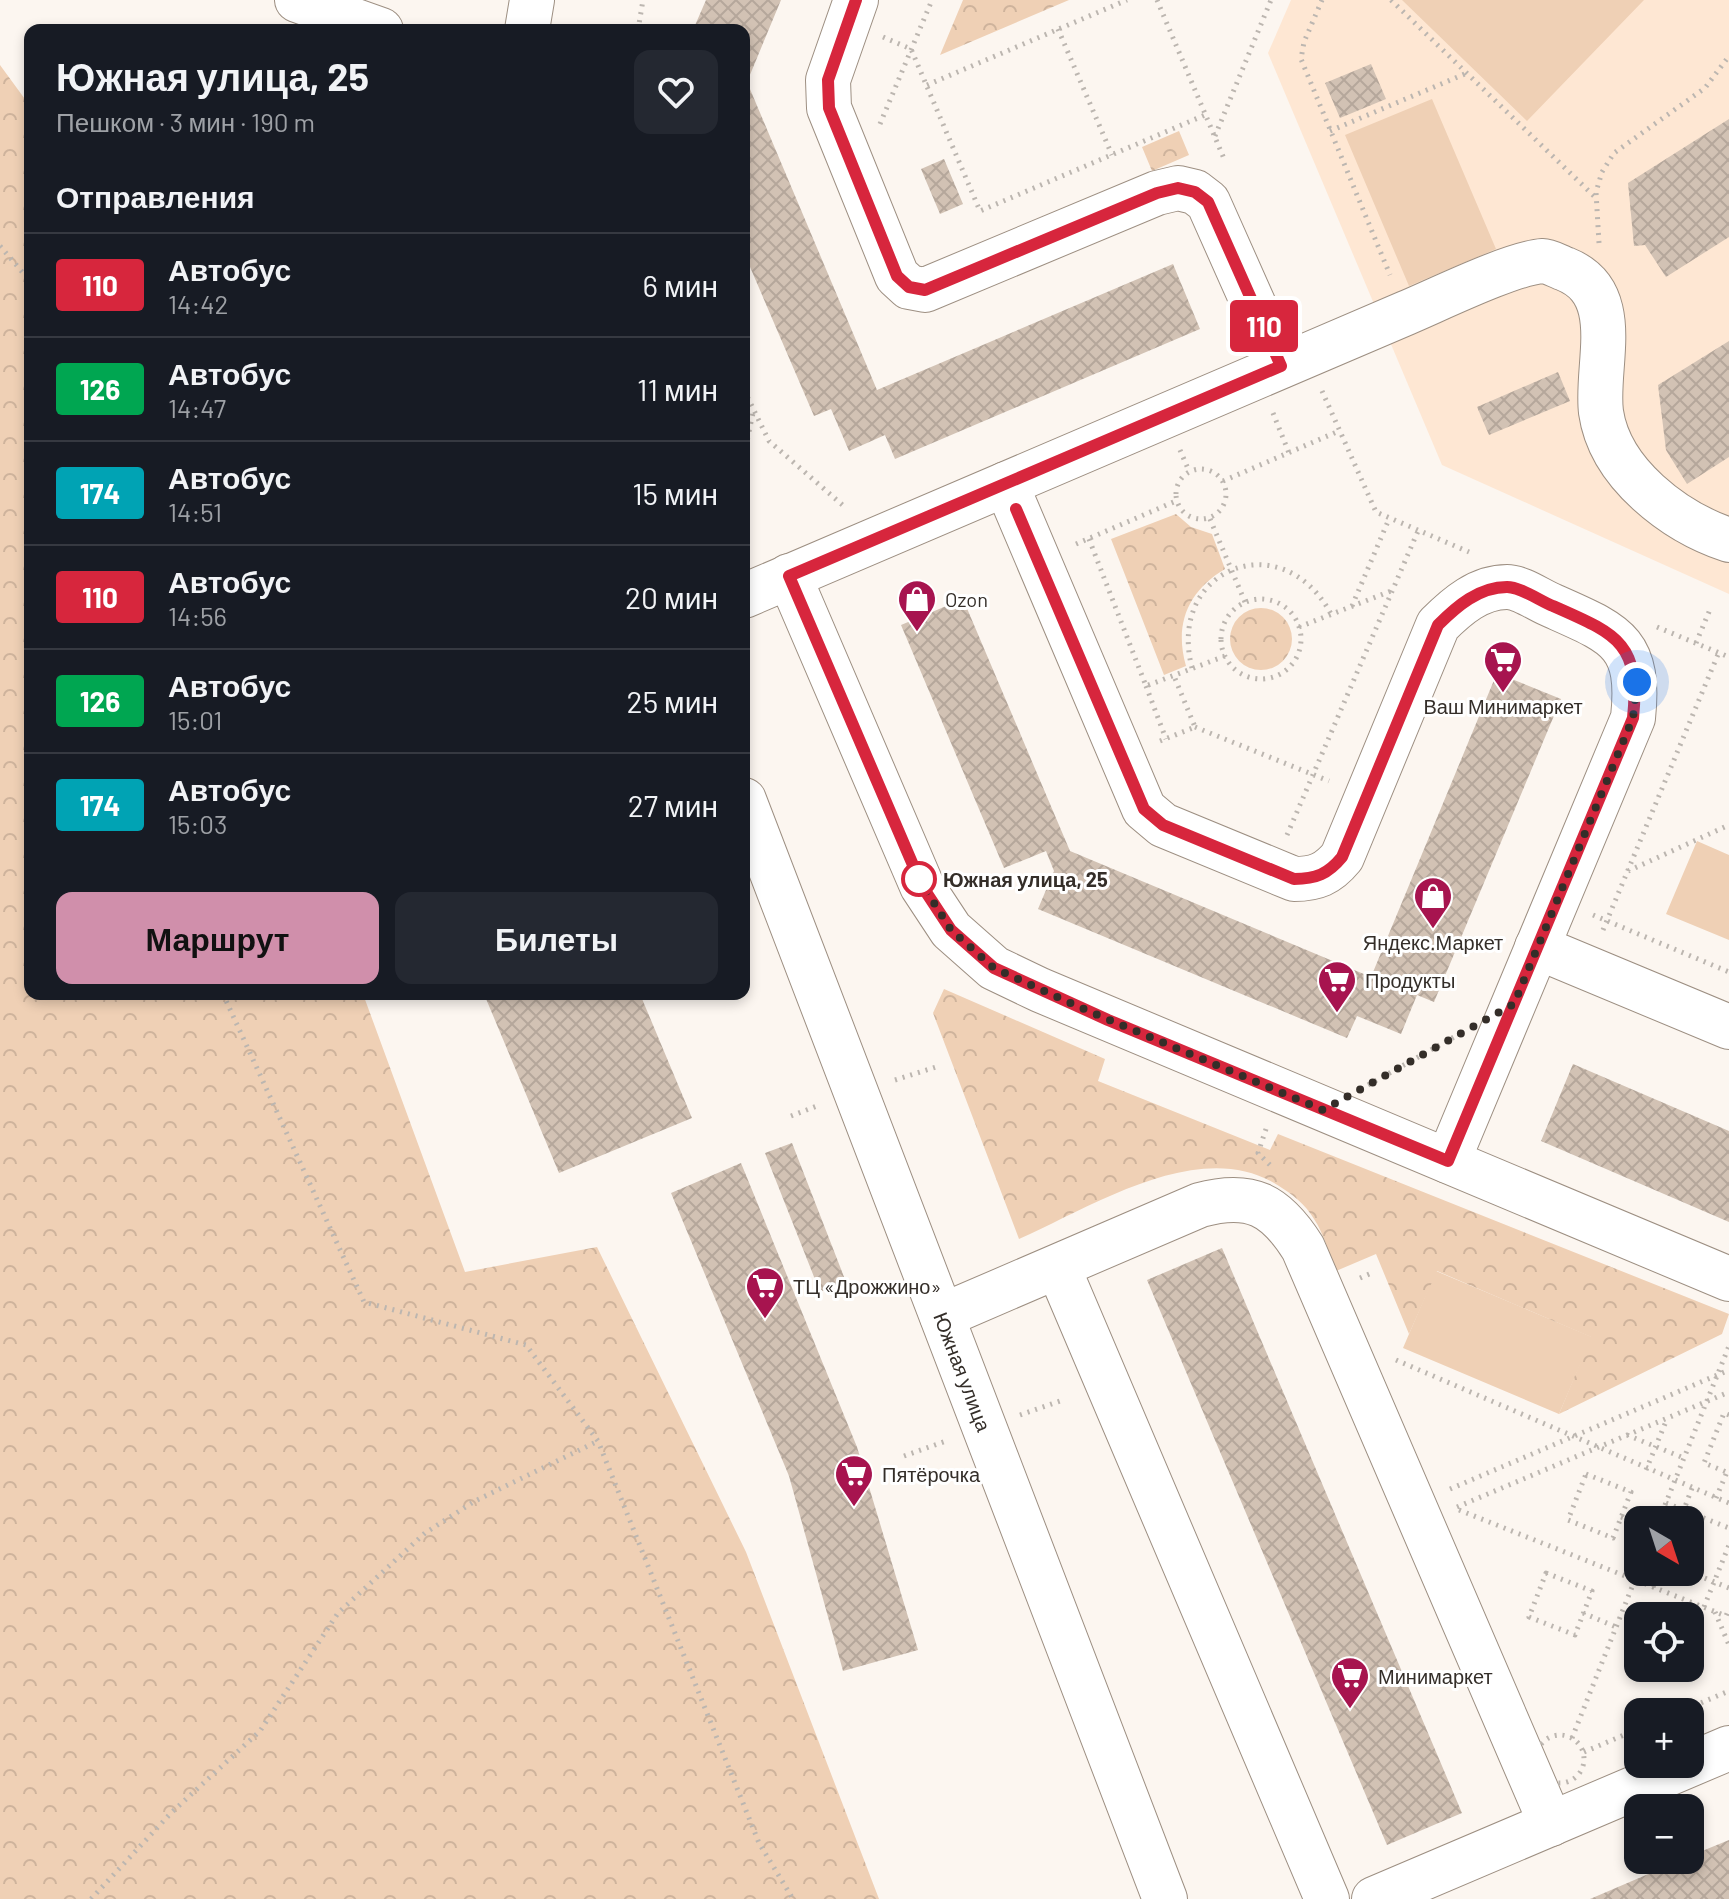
<!DOCTYPE html>
<html lang="ru">
<meta charset="utf-8">
<style>
body{margin:0;font-family:Barlow,sans-serif;background:#242831;color:#f1f3f6;height:100vh;display:flex;flex-direction:column;font-size:30px;white-space:nowrap}
*{box-sizing:border-box;margin:0}
p{font-size:26px;color:#9ea1a6}
.icon{flex:none;width:44px;height:44px;fill:none;stroke:currentColor;stroke-width:2;stroke-linecap:round;stroke-linejoin:round}
.map{position:relative;flex:1;overflow:hidden}
.drawer{position:absolute;left:24px;top:24px;width:726px;height:976px;display:flex;flex-direction:column;background:#171b24;border-radius:16px;box-shadow:0 4px 12px #0003}
.drawer>*{flex:none}
.badge{padding:0 16px;border-radius:6px;font-size:28px;line-height:52px}
.needle{width:52px;rotate:141deg}
.buttons{position:absolute;left:1624px;top:1506px;display:grid;gap:16px}
.buttons a{display:grid;place-items:center;width:80px;height:80px;border-radius:16px;background:#171b24;box-shadow:0 4px 12px #0003;font-size:40px}
.you{position:absolute;width:40px;height:40px;margin:-20px;border:6px solid #fff;border-radius:50%;background:#1a73e8;box-shadow:0 0 0 12px #1a73e833}
.map>.badge{position:absolute;translate:-50% -50%;box-shadow:0 0 0 4px #fff}
h2{padding:0 32px;font-size:30px;line-height:72px}
.round{display:grid;place-items:center;flex:none;width:84px;height:84px;border-radius:16px;background:#242831}
.summary{display:flex;align-items:center;justify-content:space-between;height:136px;padding:0 32px}
h1{font-size:38px;font-weight:700;line-height:60px}
.cta{display:flex;gap:16px;margin-top:auto;padding:16px 32px}
.cta a{flex:1;height:92px;border-radius:16px;background:#d08fab;color:#111;font-size:32px;font-weight:700;line-height:92px;text-align:center}
.cta a+a{background:#242831;color:#f1f3f6}
ul{padding:0;list-style:none}
li{display:flex;align-items:center;gap:24px;height:104px;padding:0 32px;border-top:2px solid #363941}
li div{flex:1}
li b{display:block;font-size:30px}
li em{font-style:normal}
li .badge{min-width:88px;font-weight:700;text-align:center}
.map>svg:first-child{display:block}
.built{fill:#fee7d3}
.grass{fill:#efd0b5}
.forest{fill:url(#forest-crowns)}
.building{fill:url(#building-cross-hatch)}
.lines{fill:none;stroke-linecap:round;stroke-linejoin:round}
.minor-casing{stroke:#9d8f82;stroke-width:46}
.path{stroke:#bcb6b0;stroke-width:5;stroke-dasharray:2 6;stroke-linecap:butt}
.minor{stroke:#fff;stroke-width:44}
.line-casing{stroke:#fff;stroke-width:18}
.line{stroke:#d7263d;stroke-width:12}
.walk{stroke:#342e29;stroke-width:8;stroke-dasharray:0 14.4}
.stop-dot{fill:#fff;stroke:#d7263d;stroke-width:4}
.labels{text-anchor:middle;dominant-baseline:central;stroke-width:6;stroke-linejoin:round;paint-order:stroke}
.poi-label{font-size:20px;fill:#342e29;stroke:#fff;text-anchor:start}
.stop-label{font-size:20px;font-weight:bold;fill:#342e29;stroke:#fff;text-anchor:start}
.street-label{font-size:20px;fill:#342e29;stroke:#fff}
</style>
<div class="map">
<svg width="1729" height="1899" viewBox="0 0 1729 1899">
<defs>
<pattern id="forest-crowns" width="20" height="18" patternUnits="userSpaceOnUse" patternTransform="scale(2)"><rect width="20" height="18" fill="#efd0b5"/><path d="M2 6a3 3 0 1 1 6 0M12 15a3 3 0 1 1 6 0" fill="none" stroke="#ceb39c"/></pattern>
<pattern id="building-cross-hatch" width="8" height="8" patternUnits="userSpaceOnUse" patternTransform="scale(2)"><rect width="8" height="8" fill="#d2c2b4"/><path d="M0 0l8 8M0 8l8-8" fill="none" stroke="#b5a79b"/></pattern>
</defs>
<rect width="100%" height="100%" fill="#fcf6f0"/>
<path class="built" d="M1291 0H1729V594L1442 465 1268 53Z"/>
<path class="grass" d="M1402 0H1644L1527 121Z
M1432 99 1496 249 1409 286 1345 135Z
M1697 841 1729 855V940L1666 914Z
M1436 1271 1592 1337 1559 1414 1403 1348Z"/>
<path class="forest" d="M963 0H1069L940 55Z
M0 65 30 106V994H363L465 1272 597 1247 746 1552 879 1899H0Z
M1179 131 1189 155 1152 171 1142 147Z
M1176 514 1191 527 1212 534 1225 569C1188 591 1174 624 1186 666L1164 675 1111 539Z
M1230 639a31 31 0 1 1 62 0a31 31 0 1 1-62 0Z
M944 989 1105 1059 1098 1081 1270 1150 1278 1134 1729 1314 1722 1334 1559 1414 1591 1337 1437 1271 1409 1334 1376 1254 1336 1271C1329 1254 1324 1234 1314 1219 1306 1205 1292 1194 1279 1186 1202 1135 1093 1206 1019 1239L933 1013Z"/>
<path class="building" d="M706 0H781L747 82 877 390 1173 264 1200 329 895 459 885 435 849 451 831 409 814 416 744 253V30H693Z
M1371 64 1386 99 1340 118 1325 83Z
M1729 119V237L1666 277 1645 245 1634 246 1628 183Z
M944 159 963 204 940 214 921 169Z
M1729 341V457L1687 484 1666 450 1658 385Z
M1558 372 1570 401 1489 435 1477 407Z
M963 599 1070 851 1371 977 1497 673 1561 699 1434 1002 1417 995 1401 1034 1357 1016 1347 1038 1038 909 1054 871 1046 851 1004 868 901 625Z
M484 994H640L692 1118 559 1173Z
M1573 1064 1729 1131V1222L1541 1141Z
M792 1143 846 1282 820 1292 765 1153Z
M741 1163 857 1447 918 1650 843 1671 789 1476 671 1193Z
M1222 1248 1462 1813 1387 1845 1147 1280Z
M1729 1840V1899H1590L1681 1860H1690V1856Z"/>
<g class="lines">
<g class="minor-casing">
<g id="minor">
<path d="M297 0 381 30"/>
<path d="M856 0 828 80 829 108 897 276 909 287 925 290 1157 193 1178 188 1195 192 1208 202 1281 366"/>
<path d="M527 30 532 0"/>
<path d="M1006 484 1144 809 1163 825 1294 879C1316 879 1328 874 1342 857L1438 625C1457 606 1479 587 1507 587 1521 587 1540 601 1553 606 1616 634 1641 642 1633 718L1448 1161"/>
<path d="M789 576 922 886 951 930 994 968 1040 990 1729 1279"/>
<path d="M744 596 1406 313C1437 300 1512 263 1543 261 1549 261 1559 267 1565 269 1625 293 1595 365 1601 412 1610 474 1675 522 1729 540"/>
<path id="s1" d="M744 800 1165 1899"/>
<path d="M1537 947 1729 1027"/>
<path d="M1058 1267 1327 1899"/>
<path d="M942 1316 1200 1205C1251 1191 1276 1205 1303 1248L1551 1824"/>
<path d="M1374 1899 1729 1748"/>
</g>
</g>
<path class="path" d="M1157 0 1225 161
M1322 0 1304 42 1301 59 1390 275
M1391 0 1595 197
M1058 29 1112 155
M638 30 643 0
M883 37 911 49 980 211 1205 115
M927 85 1127 0
M880 124 932 0
M1330 131 1467 73
M1215 136 1271 0
M1599 243 1596 192 1602 172 1614 153 1705 88 1729 56
M0 246 30 281
M744 390 769 441 846 508
M1322 391 1376 512 1469 552
M1273 413 1289 453
M1180 450 1189 471
M744 455 753 413
M1176 494a25 25 0 1 1 50 0a25 25 0 1 1-50 0Z
M1223 481 1339 431
M1210 519 1245 602
M1089 539 1146 686 1225 656
M1076 544 1176 501
M1221 639a40 40 0 1 1 80 0a40 40 0 1 1-80 0Z
M1352 606 1389 519
M1299 627 1391 591
M1657 627 1729 657
M1696 643 1711 607
M1192 668C1166 568 1282 523 1331 614
M1146 686 1166 739
M1195 727 1329 781
M1160 741 1195 727 1174 676
M1287 835 1418 531
M1628 871 1729 825
M1593 915 1729 972
M1603 930 1719 652
M223 994 364 1302 526 1345 598 1441 759 1843 793 1899
M895 1080 936 1067
M1368 1085 1454 1037
M791 1116 817 1106
M1266 1129 1258 1153 1270 1165
M1360 1278 1374 1272
M1396 1360 1729 1503
M1020 1415 1060 1401
M1729 1415 1724 1413 1704 1463 1729 1473
M1627 1435 1684 1458
M904 1456 946 1441
M1646 1470 1667 1419
M1586 1474 1631 1492 1613 1538 1568 1520Z
M1450 1489 1729 1370
M1716 1498 1727 1472
M1666 1503 1729 1528
M1457 1507 1729 1392
M1459 1510 1726 1616 1729 1609
M1621 1517 1638 1523
M1659 1520 1729 1346
M1680 1520 1692 1488
M1690 1572 1729 1588
M1546 1573 1592 1591 1575 1635 1529 1617Z
M1653 1587 1659 1572
M1704 1607 1729 1545
M1715 1612 1729 1645
M1583 1613 1616 1627
M1679 1712 1729 1691
M1536 1759a24 24 0 1 1 48 0a24 24 0 1 1-48 0Z
M1572 1738 1638 1572
M1584 1752 1638 1729
M91 1899 171 1813 260 1731 338 1613 425 1533 475 1501 598 1441"/>
<use href="#minor" class="minor"/>
</g>
<g class="lines">
<g class="line-casing">
<path id="line" d="M856 0 828 80 829 108 897 276 909 287 925 290 1157 193 1178 188 1195 192 1208 202 1281 366 789 576 922 886 951 930 994 968 1108 1020 1448 1161 1633 718C1641 642 1616 634 1553 606 1540 601 1521 587 1507 587 1479 587 1457 606 1438 625L1342 857C1328 874 1316 879 1294 879L1163 825 1144 809 1016 509"/>
</g>
<use href="#line" class="line"/>
<path class="walk" d="M919 879 951 930 994 968 1086 1010 1323 1110 1514 1004 1633 718 1637 682"/>
</g>
<defs>
<g id="shop-pin" transform="scale(2)"><path d="M0 17L-7.5 6A9.5 9.5 0 1 1 7.5 6Z" fill="#a7144f" stroke="#fff"/><path d="M-5-2.5h2.3a2.7 3.5 0 0 1 5.4 0H5L5.5 6h-11ZM-1.5-2.5h3a1.5 2.3 0 0 0-3 0Z" fill="#fff"/></g>
<g id="supermarket-pin" transform="scale(2)"><path d="M0 17L-7.5 6A9.5 9.5 0 1 1 7.5 6Z" fill="#a7144f" stroke="#fff"/><path d="M-6-5.5h2.5l.6 2H6L4.5 2H-2.5L-4.4-4H-6ZM-1.5 3.2a1.3 1.3 0 1 0 .1 0ZM3 3.2a1.3 1.3 0 1 0 .1 0Z" fill="#fff"/></g>
</defs>
<g fill-rule="evenodd">
<use href="#shop-pin" x="917" y="599"/>
<use href="#supermarket-pin" x="1503" y="660"/>
<use href="#shop-pin" x="1433" y="896"/>
<use href="#supermarket-pin" x="1337" y="980"/>
<use href="#supermarket-pin" x="765" y="1286"/>
<use href="#supermarket-pin" x="854" y="1474"/>
<use href="#supermarket-pin" x="1350" y="1676"/>
</g>
<circle class="stop-dot" cx="919" cy="879" r="16"/>
<g class="labels">
<g class="poi-label">
<text x="945" y="599">Ozon</text>
<text x="1503" y="706" text-anchor="middle">Ваш Минимаркет</text>
<text x="1433" y="942" text-anchor="middle">Яндекс.Маркет</text>
<text x="1365" y="980">Продукты</text>
<text x="793" y="1286">ТЦ «Дрожжино»</text>
<text x="882" y="1474">Пятёрочка</text>
<text x="1378" y="1676">Минимаркет</text>
</g>
<g class="stop-label">
<text x="943" y="879">Южная улица, 25</text>
</g>
<g class="street-label">
<text stroke="none"><textPath href="#s1" startOffset="612">Южная улица</textPath></text>
</g>
</g>
</svg>
<div class="buttons">
<a><svg class="needle" viewBox="-14 -14 28 28"><path d="M0-13l5 13h-10z" fill="#e53935"/><path d="M0 13l5-13h-10z" fill="#9ea1a6"/></svg></a>
<a><svg class="icon" aria-label="locate" viewBox="0 0 24 24"><circle cx="12" cy="12" r="6"/><path d="M12 2v4M12 18v4M2 12h4M18 12h4"/></svg></a>
<a>+</a>
<a>−</a>
</div>
<div class="you" style="left:1637px;top:682px"></div>
<b class="badge" style="left:1264px;top:326px;background:#d7263d;color:#fff">110</b>
<section class="drawer">
<div class="summary"><div><h1>Южная улица, 25</h1><p>Пешком · 3 мин · 190 m</p></div><a class="round"><svg class="icon" aria-label="heart" viewBox="0 0 24 24"><path d="M12 20l-8-8c-3-5 5-10 8-4 3-6 11-1 8 4z"/></svg></a></div>
<h2>Отправления</h2>
<ul>
<li><span class="badge" style="background:#d7263d;color:#fff">110</span><div><b>Автобус</b><p>14:42</p></div><em>6 мин</em></li>
<li><span class="badge" style="background:#00a651;color:#fff">126</span><div><b>Автобус</b><p>14:47</p></div><em>11 мин</em></li>
<li><span class="badge" style="background:#00a3b4;color:#fff">174</span><div><b>Автобус</b><p>14:51</p></div><em>15 мин</em></li>
<li><span class="badge" style="background:#d7263d;color:#fff">110</span><div><b>Автобус</b><p>14:56</p></div><em>20 мин</em></li>
<li><span class="badge" style="background:#00a651;color:#fff">126</span><div><b>Автобус</b><p>15:01</p></div><em>25 мин</em></li>
<li><span class="badge" style="background:#00a3b4;color:#fff">174</span><div><b>Автобус</b><p>15:03</p></div><em>27 мин</em></li>
</ul>
<div class="cta"><a>Маршрут</a><a>Билеты</a></div>
</section>
</div>
